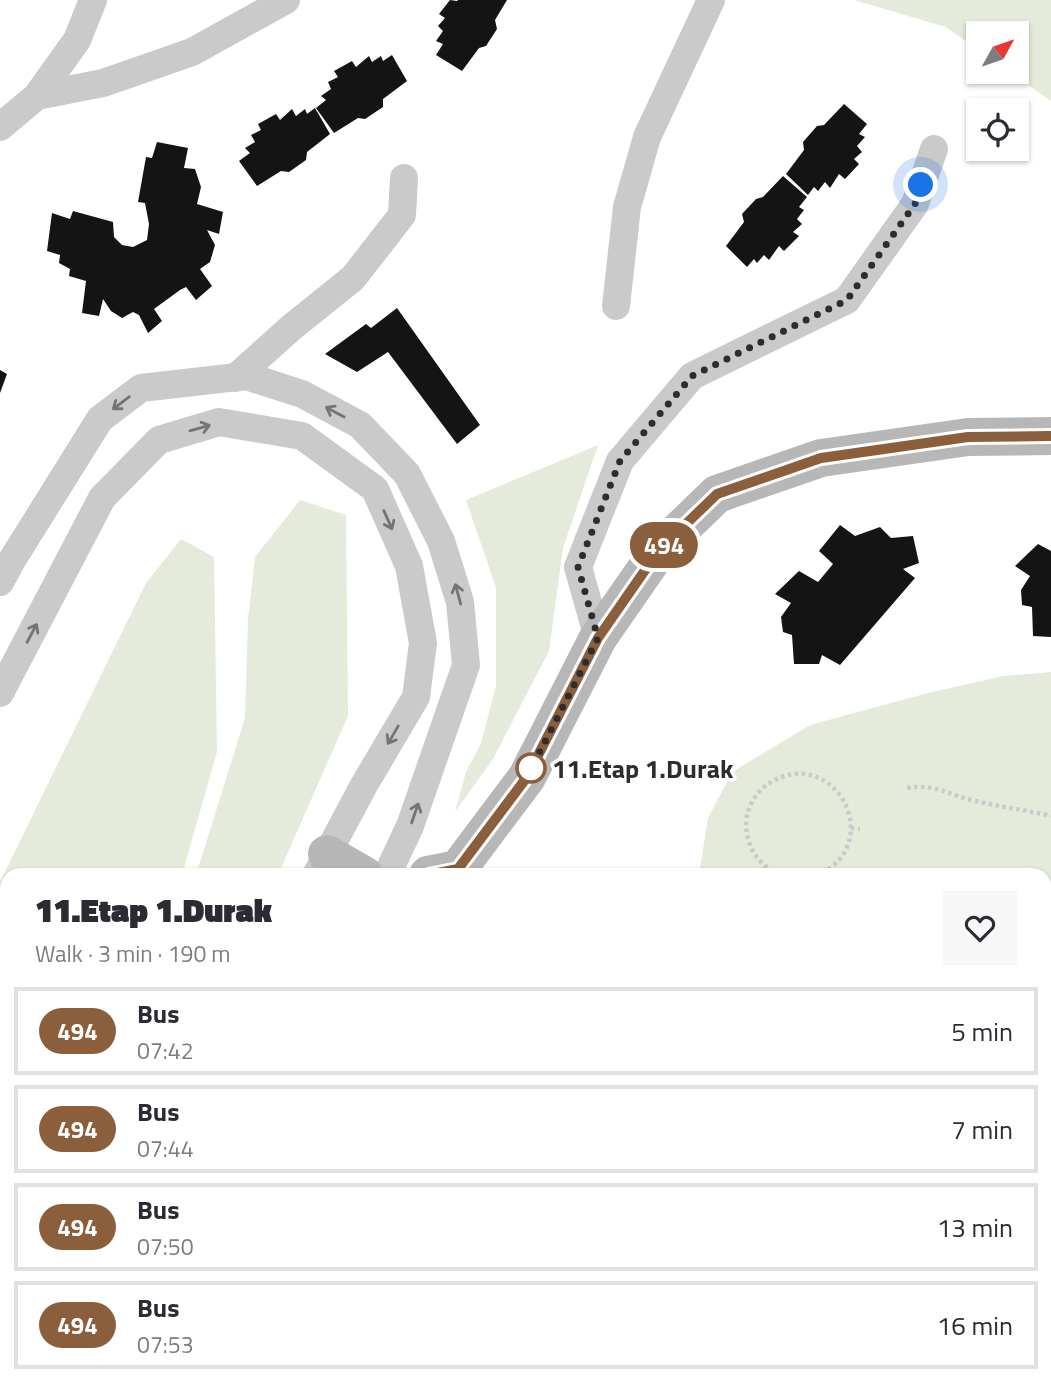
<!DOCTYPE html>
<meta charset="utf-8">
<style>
body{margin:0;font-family:"Titillium Web",sans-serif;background:#f7f7f7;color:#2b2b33;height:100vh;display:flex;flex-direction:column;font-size:26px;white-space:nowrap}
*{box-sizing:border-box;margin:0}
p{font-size:23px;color:#7c7c81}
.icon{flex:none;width:38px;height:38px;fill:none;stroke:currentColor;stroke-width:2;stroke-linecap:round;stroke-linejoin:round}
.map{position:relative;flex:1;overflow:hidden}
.details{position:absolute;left:0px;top:868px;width:1052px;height:525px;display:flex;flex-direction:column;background:#fff;border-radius:21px 21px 0 0;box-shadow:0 2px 5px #0004}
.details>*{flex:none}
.badge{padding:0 14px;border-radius:23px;font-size:24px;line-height:46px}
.needle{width:46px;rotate:50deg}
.controls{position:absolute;left:966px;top:21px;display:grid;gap:14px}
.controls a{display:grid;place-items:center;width:63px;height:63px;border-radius:0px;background:#fff;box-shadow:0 2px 5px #0004;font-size:35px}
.you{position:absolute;width:35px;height:35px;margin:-18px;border:5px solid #fff;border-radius:50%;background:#1a73e8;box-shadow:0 0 0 10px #1a73e833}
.map>.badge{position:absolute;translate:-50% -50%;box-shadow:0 0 0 4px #fff}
.round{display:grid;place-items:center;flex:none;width:74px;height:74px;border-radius:0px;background:#f7f7f7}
.summary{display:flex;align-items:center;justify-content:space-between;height:119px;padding:0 35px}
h1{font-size:33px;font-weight:800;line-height:52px}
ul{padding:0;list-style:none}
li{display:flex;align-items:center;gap:21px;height:88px;margin:0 14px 10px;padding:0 21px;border:4px solid #e1e1e2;border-radius:0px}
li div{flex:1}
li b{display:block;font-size:26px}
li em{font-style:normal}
li .badge{min-width:77px;font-weight:700;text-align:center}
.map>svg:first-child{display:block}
.green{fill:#e4ebda}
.building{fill:#141414}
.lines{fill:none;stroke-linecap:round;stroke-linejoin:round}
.path{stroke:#cacaca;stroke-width:4.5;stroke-dasharray:3.5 3.5;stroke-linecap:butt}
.street{stroke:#cacaca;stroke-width:28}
.secondary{stroke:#b7b7b7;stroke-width:38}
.oneway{stroke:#747474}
.line-casing{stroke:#fff;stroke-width:16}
.line{stroke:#8b5e3c;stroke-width:10}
.walk{stroke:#2d2d2d;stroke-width:7;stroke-dasharray:0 12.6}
.stop-dot{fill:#fff;stroke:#8b5e3c;stroke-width:3.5}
.labels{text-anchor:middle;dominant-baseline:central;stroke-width:7;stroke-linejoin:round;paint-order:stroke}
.stop-label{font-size:26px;font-weight:bold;fill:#2d2d2d;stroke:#fff;text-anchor:start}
</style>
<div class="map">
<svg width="1051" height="1393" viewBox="0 0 1051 1393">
<rect width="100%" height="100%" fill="#fff"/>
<path class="green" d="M854 0H1051V101L1009 72H1017V33H978V50L946 27Z
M598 445 563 548 549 651 493 759 455 812 466 772 481 743 496 686V588L466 500Z
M300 500 346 515 348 716 278 875H196L245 718 248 620 255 557Z
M181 539 214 557 217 752 182 875H7V1386H740L741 1393H0V882L146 583Z
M1051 672V942H1045V875H699L708 818 732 772 810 725 928 693 1003 676Z"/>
<path class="building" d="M450 0 457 1 458 0H507L495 20 497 29 486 46 479 48 462 71 436 55 443 44 436 41 443 31 438 26 445 18 439 14Z
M392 55 407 81 383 99V107L365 119 358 118 334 133 316 108 326 100 321 96 331 89 328 82 338 77 334 71 352 61 356 67 369 56 372 62 381 56 383 61Z
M844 104 867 124 859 134 865 137 857 146 862 152 854 159 859 164 845 179 839 174 830 188 825 182 818 191 814 187 808 195 786 174 804 150 803 142 817 126 824 125Z
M315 108 330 134 307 152 306 160 289 172 281 171 257 186 239 161 250 153 245 148 255 142 251 135 261 130 258 124 276 114 280 120 292 109 296 116 305 109 307 114Z
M157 142 188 148 184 168 195 169 201 187 197 204 223 212 219 234 207 230 215 245 210 262 200 269 212 286 196 300 186 287 180 290 154 309 162 321 148 333 139 315 133 312 122 318 111 311 103 299 99 316 82 313 86 281 69 276 70 269 59 263 60 255 47 251 52 213 70 219 73 211 113 222 114 237 122 245 133 247 147 240 149 224 145 203 138 202 146 157 152 158Z
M783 176 807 197 799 207 804 210 797 219 802 224 793 232 799 236 784 251 779 246 769 260 764 255 757 263 754 259 747 267 726 246 744 222 742 214 756 199 763 197Z
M397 308 480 425 457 444 388 352 357 372 325 354 366 324 371 328Z
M0 370 7 374 0 393Z
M840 525 855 536 880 527 891 538 913 536 919 563 903 569 915 578 840 665 822 655 819 664H794L792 635 783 632 781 617 791 603 775 594 799 571 818 582 833 564 819 551Z
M1038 544 1051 551V637L1033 636 1032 607 1022 605 1021 590 1030 576 1015 566Z
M1045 1383 1051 1393H998L996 1389 1000 1386H1045Z"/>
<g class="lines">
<path class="path" d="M907 788C937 783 949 796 976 801 1001 807 1026 810 1051 816
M851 828 860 829
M779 875C758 864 747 848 746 824 746 808 756 792 768 784 831 742 889 840 819 875"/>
<path class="street" d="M37 96 103 83 192 52 286 0
M0 127 37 96 77 40 93 0
M616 306 627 207 647 137 711 0
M235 378 292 327 353 278 402 215 404 178
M0 582 12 560 100 419 141 388 246 376 302 394 360 425 407 474 441 541 460 602 466 665 410 826 387 875
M598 638 578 567 620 461 692 376 847 300 915 204 934 149
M0 693 102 498 159 440 219 422 302 436 375 489 409 566 423 643 416 697 364 785 316 875
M781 1386 782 1393
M834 1386 835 1393"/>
<path class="secondary" d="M327 854 364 875
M428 875 458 869 527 777 598 638 659 550 717 494 821 458 968 437 1051 436
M1045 1269 1051 1273"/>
</g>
<defs><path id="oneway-shaft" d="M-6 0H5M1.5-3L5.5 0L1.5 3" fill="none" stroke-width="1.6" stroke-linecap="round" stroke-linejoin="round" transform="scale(1.75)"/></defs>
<g class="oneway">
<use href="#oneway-shaft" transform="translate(121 403) rotate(143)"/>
<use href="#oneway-shaft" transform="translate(335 412) rotate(-152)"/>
<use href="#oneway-shaft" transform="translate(200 428) rotate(-16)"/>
<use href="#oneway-shaft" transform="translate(388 520) rotate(66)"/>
<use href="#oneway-shaft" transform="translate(458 594) rotate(-105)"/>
<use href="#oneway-shaft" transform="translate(32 633) rotate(-62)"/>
<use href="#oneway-shaft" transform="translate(393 735) rotate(120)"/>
<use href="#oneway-shaft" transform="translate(415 813) rotate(-71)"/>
</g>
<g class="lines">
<g class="line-casing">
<path id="line" d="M428 875 458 869 527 777 598 638 659 550 717 494 821 458 968 437 1051 436"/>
</g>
<use href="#line" class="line"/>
<path class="walk" d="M531 768 527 777 598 638 578 567 620 461 692 376 847 300 915 204 921 185"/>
</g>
<circle class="stop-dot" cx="531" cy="768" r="14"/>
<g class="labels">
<g class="stop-label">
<text x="552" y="768">11.Etap 1.Durak</text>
</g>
</g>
</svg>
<div class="controls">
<a><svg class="needle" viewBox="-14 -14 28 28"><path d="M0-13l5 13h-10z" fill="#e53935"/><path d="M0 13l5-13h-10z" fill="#7c7c81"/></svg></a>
<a><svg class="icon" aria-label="locate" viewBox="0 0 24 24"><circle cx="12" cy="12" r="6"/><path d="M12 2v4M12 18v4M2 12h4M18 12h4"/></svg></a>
</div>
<div class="you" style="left:921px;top:185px"></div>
<b class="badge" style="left:664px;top:545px;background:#8b5e3c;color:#fff">494</b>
<section class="details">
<div class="summary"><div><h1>11.Etap 1.Durak</h1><p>Walk · 3 min · 190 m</p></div><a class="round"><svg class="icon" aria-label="heart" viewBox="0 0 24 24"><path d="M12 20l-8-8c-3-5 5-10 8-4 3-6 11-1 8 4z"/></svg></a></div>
<ul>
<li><span class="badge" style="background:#8b5e3c;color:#fff">494</span><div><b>Bus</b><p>07:42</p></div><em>5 min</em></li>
<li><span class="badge" style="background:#8b5e3c;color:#fff">494</span><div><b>Bus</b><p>07:44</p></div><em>7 min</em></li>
<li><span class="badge" style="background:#8b5e3c;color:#fff">494</span><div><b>Bus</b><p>07:50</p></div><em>13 min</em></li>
<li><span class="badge" style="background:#8b5e3c;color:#fff">494</span><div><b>Bus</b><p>07:53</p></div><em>16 min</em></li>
</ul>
</section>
</div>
